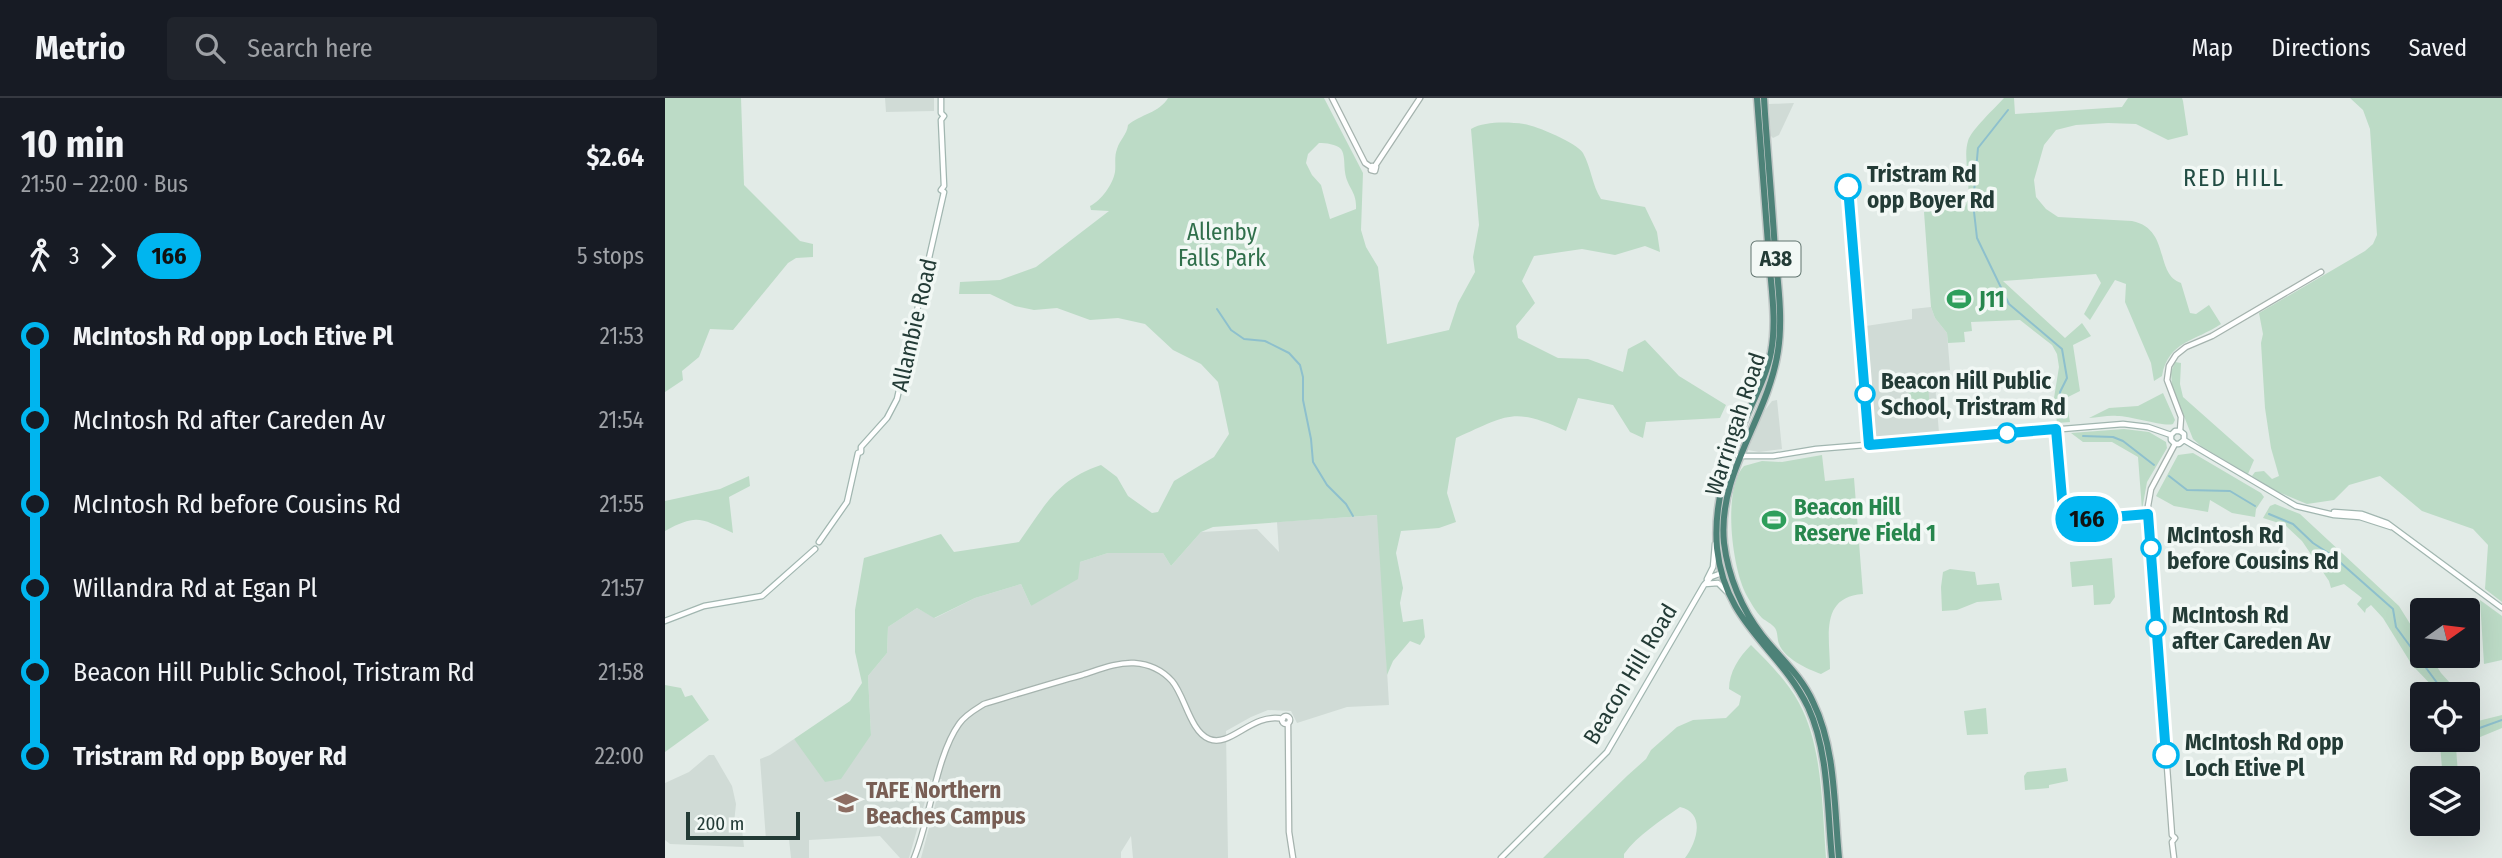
<!DOCTYPE html>
<meta charset="utf-8">
<style>
body{margin:0;font-family:"Fira Sans Condensed",sans-serif;background:#20242c;color:#f1f3f6;height:100vh;display:flex;flex-direction:column;font-size:26px;white-space:nowrap}
*{box-sizing:border-box;margin:0}
p{font-size:23px;color:#9ea1a6}
.icon{flex:none;width:38px;height:38px;fill:none;stroke:currentColor;stroke-width:2;stroke-linecap:round;stroke-linejoin:round}
.map{position:relative;flex:1;overflow:hidden}
.panel{display:flex;flex-direction:column;background:#171b24;width:665px}
.panel>*{flex:none}
.badge{padding:0 14px;border-radius:23px;font-size:24px;line-height:46px}
.needle{width:46px;rotate:76deg}
.buttons{position:absolute;left:1745px;top:500px;display:grid;gap:14px}
.buttons a{display:grid;place-items:center;width:70px;height:70px;border-radius:7px;background:#171b24;box-shadow:0 7px 28px #0002;font-size:35px}
.scale{position:absolute;left:21px;bottom:18px;width:114px;box-sizing:border-box;padding-left:7px;border:4px solid #233b36;border-top:0;font-size:19px;line-height:24px;white-space:nowrap;color:#233b36;-webkit-text-stroke:5px #f2f8f5;paint-order:stroke}
.map>.badge{position:absolute;translate:-50% -50%;box-shadow:0 0 0 4px #fff}
.legs{display:flex;align-items:center;gap:10px;height:77px;padding:0 21px;font-size:23px}
.legs p{margin-inline-start:auto}
.overview{display:flex;align-items:center;justify-content:space-between;height:119px;padding:0 21px}
h1{font-size:38px;font-weight:700;line-height:52px}
ul{padding:0 21px;list-style:none}
li{display:flex;align-items:center;gap:24px;height:84px;font-size:26px}
li i{display:grid;place-items:center;width:10px;height:100%;margin:0 9px;background:currentColor}
li i::after{content:'';width:18px;height:18px;margin:-9px;border:5px solid;border-radius:50%;background:#171b24}
li p{margin-inline-start:auto}
li:first-child i{background:linear-gradient(#0000 50%,currentColor 0)}
li:last-child i{background:linear-gradient(currentColor 50%,#0000 0)}
header{display:flex;align-items:center;gap:42px;box-sizing:border-box;height:98px;padding:0 35px;background:#171b24;border-bottom:2px solid #363941}
header strong{font-size:33px}
nav{display:flex;gap:38px;margin-inline-start:auto;font-size:24px}
.search{width:490px;height:63px;background:#20242c;display:flex;align-items:center;gap:18px;box-sizing:border-box;padding:0 24px;border-radius:7px;color:#9ea1a6;font-size:26px}
main{display:flex;flex:1;min-height:0}
.map>svg:first-child{display:block}
.built{fill:#d0dbd6}
.green{fill:#bcdbc6;fill-rule:evenodd}
.lines{fill:none;stroke-linecap:round;stroke-linejoin:round}
.stream{stroke:#8ec0cd;stroke-width:2}
.tertiary-casing{stroke:#a5b3ae;stroke-width:7}
.secondary-casing{stroke:#a1b6b0;stroke-width:7}
.trunk-casing{stroke:#c1c8c7;stroke-width:9}
.tertiary{stroke:#fff;stroke-width:4.5}
.secondary{stroke:#fff;stroke-width:4.5}
.trunk{stroke:#4d8278;stroke-width:6}
.line-1-casing{stroke:#fff;stroke-width:16}
.line-1{stroke:#00b5ef;stroke-width:10}
.stop-1-dot{fill:#fff;stroke:#00b5ef;stroke-width:3.5}
.labels{text-anchor:middle;dominant-baseline:central;stroke-width:7;stroke-linejoin:round;paint-order:stroke}
.shield{fill:#f2f8f5;stroke:#61746f;stroke-width:2}
.shield-label{font-size:21px;font-weight:bold;fill:#233b36}
.stop-label{font-size:23px;font-weight:bold;fill:#233b36;stroke:#f2f8f5;text-anchor:start}
.park-label{font-size:23px;fill:#306f4b;stroke:#f2f8f5}
.leisure-label{font-size:23px;font-weight:bold;fill:#27864d;stroke:#f2f8f5;text-anchor:start}
.street-label{font-size:23px;fill:#233b36;stroke:#f2f8f5}
.education-label{font-size:23px;font-weight:bold;fill:#785e54;stroke:#f2f8f5;text-anchor:start}
.neighbourhood-label{font-size:24px;letter-spacing:2px;fill:#214c43;stroke:#f2f8f5}
</style>
<header>
<strong>Metrio</strong>
<div class="search"><svg class="icon" aria-label="search" viewBox="0 0 24 24"><circle cx="10" cy="10" r="6"/><path d="M15 15l6 6"/></svg>Search here</div>
<nav><a>Map</a><a>Directions</a><a>Saved</a></nav>
</header>
<main>
<section class="panel">
<div class="overview"><div><h1>10 min</h1><p>21:50 – 22:00 · Bus</p></div><b>$2.64</b></div>
<div class="legs"><svg class="icon" aria-label="walk" viewBox="0 0 24 24"><circle cx="13" cy="4" r="2"/><path d="M13 8l-2 6 4 7M11 14l-3 7M7 12l3-4h3l4 4"/></svg>3<svg class="icon" aria-label="forward" viewBox="0 0 24 24"><path d="M9 5l7 7-7 7"/></svg><b class="badge" style="background:#00b5ef;color:#111">166</b><p>5 stops</p></div>
<ul>
<li><i style="color:#00b5ef"></i><b>McIntosh Rd opp Loch Etive Pl</b><p>21:53</p></li>
<li><i style="color:#00b5ef"></i><span>McIntosh Rd after Careden Av</span><p>21:54</p></li>
<li><i style="color:#00b5ef"></i><span>McIntosh Rd before Cousins Rd</span><p>21:55</p></li>
<li><i style="color:#00b5ef"></i><span>Willandra Rd at Egan Pl</span><p>21:57</p></li>
<li><i style="color:#00b5ef"></i><span>Beacon Hill Public School, Tristram Rd</span><p>21:58</p></li>
<li><i style="color:#00b5ef"></i><b>Tristram Rd opp Boyer Rd</b><p>22:00</p></li>
</ul>
</section>
<div class="map">
<svg width="1837" height="760" viewBox="0 0 1837 760">
<rect width="100%" height="100%" fill="#e2ebe7"/>
<path class="built" d="M220 0H269V13L221 14Z
M1129 5 1114 37 1108 40 1106 38 1104 6Z
M1266 209 1270 220 1282 235 1285 272 1269 274 1274 335 1211 340 1201 228 1247 221V211Z
M1112 302 1117 351 1094 354 1083 352 1097 316 1107 303Z
M713 417 724 607 682 609 632 625 626 613 603 612 586 619 561 633 563 760H468L466 738 456 754V760H256L277 681 266 682 244 760H235L215 738 144 742V760H126L124 741 101 742 95 661 105 657 129 641 131 643 206 637 203 578 222 555 223 529 252 510 270 520 310 500 356 486 366 508 415 464 443 455H498L506 468 536 434 592 431 614 454 612 424Z
M44 657H49L67 688 71 706 69 725 77 731 79 749 5 746 0 742V685L24 674Z"/>
<path class="green" d="M0 0H76L79 87 135 143 148 146V159L131 160 123 165 68 232 45 231 34 259 17 273 18 282 0 294Z
M503 0H659L698 75 696 132 701 149 713 169 722 246 784 232 793 205 810 174 808 159 814 127 806 31C820 23 843 24 859 26 872 28 912 45 918 55 926 69 927 87 936 101L980 109 992 134 995 154 980 148 950 157 917 151 869 158 857 183 870 205 851 228 853 240 893 260 923 261 958 274 963 251 980 242 1014 278 1061 307 1055 320 981 324 978 340 965 334 948 307 913 300 901 333C848 308 841 318 791 340L782 395 791 424 774 430 736 433 731 455 738 490 735 505 738 524 758 521 760 539 755 547 745 543 728 563 722 577 712 417 548 429 536 434 506 468 498 455H443L415 464 413 481 366 508 356 486 310 500 269 520 252 510 223 529 222 555 203 578 206 637 176 681 160 684 129 641 185 603 197 585 190 554V512L199 460 276 436 289 454 354 444C380 408 391 382 436 367L452 379 463 398 487 415 493 414 509 383 549 359 564 336 553 284 536 266 508 252 480 226 453 220 425 222 392 210 369 212 350 208 325 196H294L295 184 335 182 371 169 444 113 426 112 425 108C436 103 448 86 450 74 451 66 449 59 452 51 455 41 462 37 463 27 476 16 494 15 503 0ZM654 45C661 45 671 46 676 51 680 56 679 67 680 74 682 90 692 93 691 111L665 121 656 87 647 77 641 65 643 56Z
M1339 0H1349L1350 16 1457 9 1463 0H1517L1518 3 1523 37 1503 42 1471 26 1443 25 1411 27 1391 32 1379 47 1369 82 1371 99 1381 111 1393 119 1467 123C1506 131 1489 176 1516 185L1525 215 1531 216 1544 207 1556 226C1531 243 1503 243 1497 278L1489 283 1486 265 1460 204 1461 186 1450 182 1425 222 1419 216 1436 185 1431 176 1338 183 1400 240 1417 225 1426 238 1408 247 1415 293 1401 300 1405 324 1392 325 1389 300 1394 269 1392 256 1387 247 1355 222 1306 224 1307 233 1299 234 1300 244 1283 245 1282 235 1270 220 1266 209 1259 114 1300 109C1309 92 1297 62 1303 43 1306 32 1330 10 1339 0Z
M1685 0H1837V504L1820 491 1823 447 1808 431 1757 413 1715 378 1684 387 1669 402 1642 406 1611 393 1587 378 1590 374 1599 373 1607 381 1614 378 1606 350 1600 310 1596 245 1598 236 1594 215 1700 153 1708 146 1712 137 1705 31 1698 12Z
M1510 264 1516 265 1515 286 1518 299 1589 362 1583 376 1536 348 1528 341 1507 288 1506 274Z
M1262 275 1265 312 1245 315 1242 277Z
M1498 295 1510 322 1508 326C1499 329 1466 318 1452 318 1443 317 1433 320 1424 320L1444 310 1473 308Z
M1459 331 1484 334 1501 344 1502 350 1482 384 1477 412 1473 359 1447 344H1418L1406 335Z
M1528 355 1596 395 1599 399 1591 411 1590 419 1567 415 1545 402 1543 414 1509 408 1491 398 1513 357Z
M1157 357 1160 383 1189 380 1198 496C1154 499 1165 540 1165 571L1156 576C1142 571 1119 560 1114 546 1112 541 1113 534 1110 530 1107 526 1101 523 1097 520 1091 514 1086 505 1082 498 1067 472 1057 391 1079 368L1097 363 1117 364Z
M84 378 85 388 64 399 68 435C36 421 33 415 0 433V403L55 391Z
M1610 406 1635 416 1734 508 1757 545V558H1765L1776 575 1796 597H1776L1747 567 1718 520 1706 507 1701 511 1700 515 1692 506 1697 500 1679 486 1666 490 1664 483 1637 443 1620 427 1598 420 1605 408Z
M1447 460 1450 499 1445 506 1429 507 1428 487 1407 489 1405 464Z
M1285 471 1310 474 1312 487 1334 485 1337 502 1312 504 1292 512 1277 513 1276 489 1278 474Z
M1815 502 1837 518V562L1819 566Z
M1086 547C1104 565 1122 583 1134 605 1158 649 1157 711 1161 760H1020C1032 744 1041 715 1015 709 995 723 973 737 959 756V760H878L962 678 981 661 986 652 1012 629 1028 622 1061 620 1074 607 1076 598 1064 591C1064 574 1074 559 1086 547Z
M0 587 16 590 20 599 27 597 44 622 0 654Z
M1803 605 1809 624 1837 617V630L1791 649 1793 676 1784 677 1781 681H1771L1777 670 1775 647 1770 642H1802Z
M1321 610 1323 636 1302 637 1299 613Z
M1401 670 1403 683 1384 687V690L1360 692 1359 678 1362 674Z"/>
<g class="lines">
<path class="stream" d="M1343 12 1313 50 1308 105 1312 140 1344 206 1397 251 1402 280 1395 294 1397 320
M552 211 566 232 579 241 600 243 624 255 635 267 638 279V302L646 341 648 364 662 387 681 406 688 418
M1418 338 1448 339 1458 343 1489 367
M1504 378 1522 392 1565 393 1590 408
M1604 416 1628 426 1648 445 1668 458 1728 511 1731 529 1781 597
M1802 629 1809 632 1837 622"/>
<g class="tertiary-casing">
<path id="tertiary" d="M667 0 700 65 706 69
M707 68 711 69 710 73 706 72Z
M710 68 755 0
M1515 333 1516 319 1502 282 1504 268 1511 257 1521 249 1547 238 1656 174
M617 622a4 4 0 1 1 8 0a4 4 0 1 1-8 0Z
M623 626 624 734 628 760
M249 760C265 722 271 658 294 626 300 617 311 611 319 606 352 596 384 586 417 577 433 572 452 564 469 565 484 566 497 572 507 583 520 598 525 633 544 641 566 650 587 614 618 621
M1509 760 1507 744 1510 740 1507 737 1483 408 1486 391 1510 346"/>
</g>
<g class="secondary-casing">
<path id="secondary" d="M1506 337 1510 333H1515L1519 336V342
M1506 337V342L1510 346H1514L1519 342
M1519 342 1631 408 1669 417 1695 419 1726 429
M1073 358H1108L1151 351 1458 326 1483 329 1506 337
M1669 414 1697 416 1722 425 1837 510
M154 444 182 404 193 355 196 354V349L222 320 232 301 279 94 276 92 279 88 276 22 279 18 276 15V0
M1042 481 1048 469 1050 446
M1040 486 1053 485 1061 493
M0 523 39 508 97 498 150 451
M836 760 942 654 1039 487 1046 479 1057 475"/>
</g>
<g class="trunk-casing">
<path id="trunk" d="M1092 0C1096 53 1100 106 1104 159 1106 190 1112 222 1106 254 1102 275 1093 293 1084 313 1064 357 1048 402 1052 450 1060 527 1114 549 1143 609 1164 654 1162 711 1167 760
M1099 0C1102 51 1107 102 1110 153 1113 186 1118 220 1113 253 1103 320 1052 375 1059 445 1063 478 1077 512 1097 537 1115 560 1136 577 1148 604 1171 651 1169 709 1174 760"/>
</g>
<use href="#tertiary" class="tertiary"/>
<use href="#secondary" class="secondary"/>
<use href="#trunk" class="trunk"/>
</g>
<g class="lines">
<g class="line-1-casing">
<path id="line-1" d="M1183 89 1204 347 1391 331 1399 423 1483 416 1501 657"/>
</g>
<use href="#line-1" class="line-1"/>
</g>
<defs>
<g id="stadium-bare" transform="scale(1.89)"><path d="M0-5a6.5 5 0 1 0 0 10a6.5 5 0 1 0 0-10ZM-3.5-1.8h7v3.6h-7Z" fill="#2e9e5b" stroke="#f2f8f5" stroke-width="2.5" paint-order="stroke"/></g>
<g id="university-bare" transform="scale(1.89)"><path d="M0-5L7-2L0 1L-7-2ZM-4 1L0 2.5L4 1V4Q0 6-4 4Z" fill="#8d6e63" stroke="#f2f8f5" stroke-width="2.5" paint-order="stroke"/></g>
</defs>
<g fill-rule="evenodd">
<use href="#stadium-bare" x="1294" y="201"/>
<use href="#stadium-bare" x="1109" y="422"/>
<use href="#university-bare" x="181" y="705"/>
</g>
<g class="stop-1-dot">
<circle cx="1183" cy="89" r="12"/>
<circle cx="1200" cy="296" r="9"/>
<circle cx="1342" cy="335" r="9"/>
<circle cx="1486" cy="450" r="9"/>
<circle cx="1491" cy="530" r="9"/>
<circle cx="1501" cy="657" r="12"/>
</g>
<g class="labels">
<rect class="shield" x="1086.5" y="143.5" width="49" height="35" rx="5"/>
<g class="shield-label">
<text x="1111" y="161">A38</text>
</g>
<g class="stop-label">
<text x="1202" y="76">Tristram Rd<tspan x="1202" dy="26">opp Boyer Rd</tspan></text>
<text x="1216" y="283">Beacon Hill Public<tspan x="1216" dy="26">School, Tristram Rd</tspan></text>
<text x="1502" y="437">McIntosh Rd<tspan x="1502" dy="26">before Cousins Rd</tspan></text>
<text x="1507" y="517">McIntosh Rd<tspan x="1507" dy="26">after Careden Av</tspan></text>
<text x="1520" y="644">McIntosh Rd opp<tspan x="1520" dy="26">Loch Etive Pl</tspan></text>
</g>
<g class="park-label">
<text x="557" y="134">Allenby<tspan x="557" dy="26">Falls Park</tspan></text>
</g>
<g class="leisure-label">
<text x="1314" y="201">J11</text>
<text x="1129" y="409">Beacon Hill<tspan x="1129" dy="26">Reserve Field 1</tspan></text>
</g>
<g class="street-label">
<text transform="translate(249 227) rotate(-77)">Allambie Road</text>
<text transform="translate(1070 326) rotate(-72)">Warringah Road</text>
<text transform="translate(965 576) rotate(-59)">Beacon Hill Road</text>
</g>
<g class="education-label">
<text x="201" y="692">TAFE Northern<tspan x="201" dy="26">Beaches Campus</tspan></text>
</g>
<g class="neighbourhood-label">
<text x="1569" y="80">RED HILL</text>
</g>
</g>
</svg>
<div class="buttons">
<a><svg class="needle" viewBox="-14 -14 28 28"><path d="M0-13l5 13h-10z" fill="#e53935"/><path d="M0 13l5-13h-10z" fill="#9ea1a6"/></svg></a>
<a><svg class="icon" aria-label="locate" viewBox="0 0 24 24"><circle cx="12" cy="12" r="6"/><path d="M12 2v4M12 18v4M2 12h4M18 12h4"/></svg></a>
<a><svg class="icon" aria-label="layers" viewBox="0 0 24 24"><path d="M12 4l9 5-9 5-9-5zM3 14l9 5 9-5"/></svg></a>
</div>
<div class="scale">200 m</div>
<b class="badge" style="left:1422px;top:421px;background:#00b5ef;color:#111">166</b>
</div>
</main>
